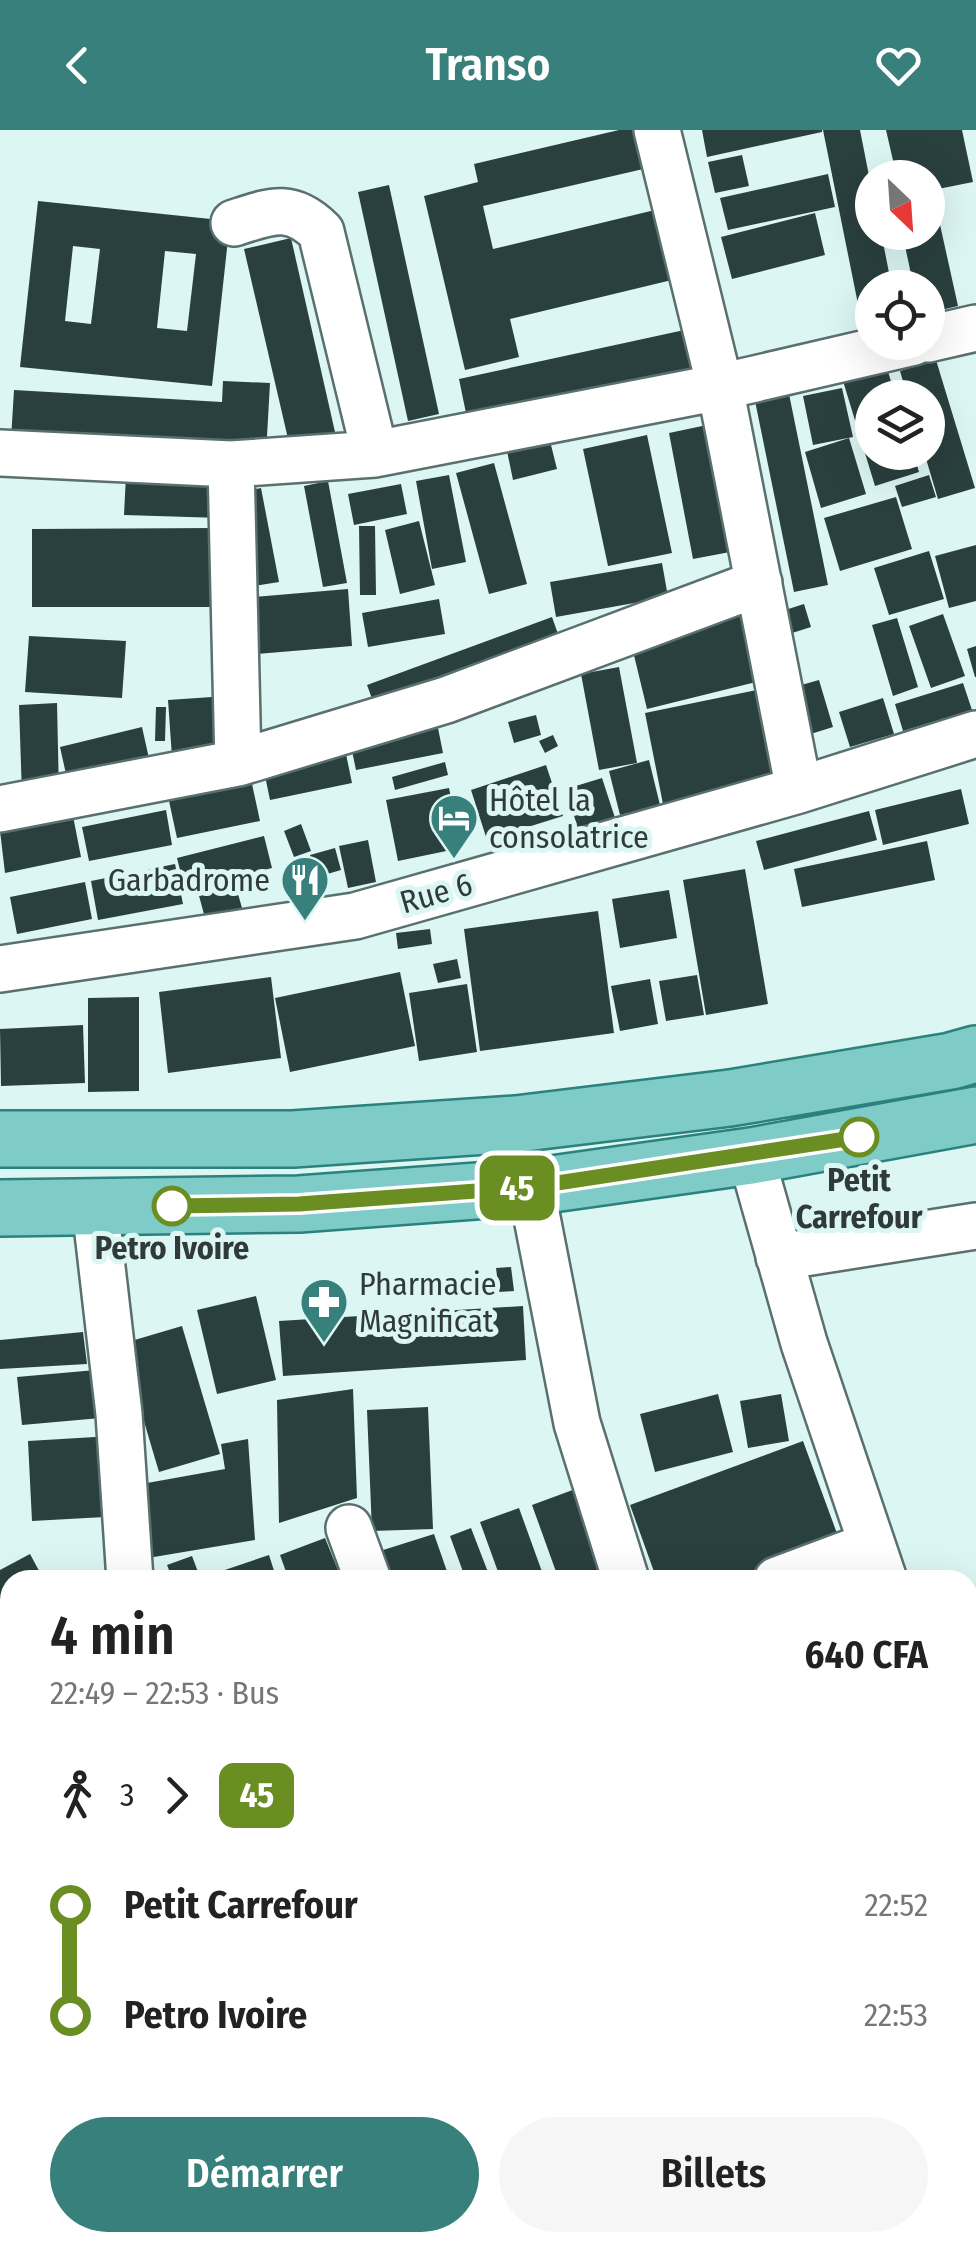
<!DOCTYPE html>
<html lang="fr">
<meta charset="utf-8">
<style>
body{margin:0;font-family:"Fira Sans Condensed",sans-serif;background:#f6f6f6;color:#222;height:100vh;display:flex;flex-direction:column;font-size:38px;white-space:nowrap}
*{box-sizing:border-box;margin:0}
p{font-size:32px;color:#767676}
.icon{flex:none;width:55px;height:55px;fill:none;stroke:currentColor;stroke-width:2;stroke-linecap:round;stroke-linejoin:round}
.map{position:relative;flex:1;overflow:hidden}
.details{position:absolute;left:0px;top:1440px;width:978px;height:682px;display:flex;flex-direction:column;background:#fff;border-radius:30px 30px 0 0;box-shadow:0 10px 40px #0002}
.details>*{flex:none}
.badge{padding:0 20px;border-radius:15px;font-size:35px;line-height:65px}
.needle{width:65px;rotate:155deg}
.buttons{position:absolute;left:855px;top:30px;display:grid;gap:20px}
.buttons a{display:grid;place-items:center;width:90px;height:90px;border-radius:50%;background:#fff;box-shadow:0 10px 40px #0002;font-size:50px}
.map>.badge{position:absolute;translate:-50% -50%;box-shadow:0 0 0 5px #fff}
.legs{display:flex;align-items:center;gap:15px;height:110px;padding:0 50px;font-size:32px}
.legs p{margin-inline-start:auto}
.head{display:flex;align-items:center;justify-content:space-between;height:170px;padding:0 50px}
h1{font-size:55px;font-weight:600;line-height:75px}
.primary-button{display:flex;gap:20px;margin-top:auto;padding:20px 50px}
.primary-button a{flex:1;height:115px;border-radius:60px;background:#38807c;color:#fff;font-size:40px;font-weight:600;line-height:115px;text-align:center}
.primary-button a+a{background:#f6f6f6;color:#222}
ul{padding:0 50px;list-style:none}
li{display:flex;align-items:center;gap:35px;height:110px;font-size:38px}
li i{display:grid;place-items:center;width:15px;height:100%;margin:0 12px;background:currentColor}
li i::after{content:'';width:25px;height:25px;margin:-12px;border:8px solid;border-radius:50%;background:#fff}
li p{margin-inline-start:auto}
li:first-child i{background:linear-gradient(#0000 50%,currentColor 0)}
li:last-child i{background:linear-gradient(currentColor 50%,#0000 0)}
header{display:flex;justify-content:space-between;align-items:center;height:130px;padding:0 50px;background:#38807c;color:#fff;font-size:45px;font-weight:600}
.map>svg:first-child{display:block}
.building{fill:#2a403e;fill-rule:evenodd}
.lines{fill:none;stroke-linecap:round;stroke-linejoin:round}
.minor-casing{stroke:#59706e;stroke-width:50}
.major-casing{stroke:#2b827d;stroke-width:60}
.minor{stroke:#fff;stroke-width:45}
.major{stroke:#7ecbc7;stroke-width:55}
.line-1-casing{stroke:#fff;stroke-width:22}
.line-1{stroke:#6b8e23;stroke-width:15}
.stop-1-dot{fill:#fff;stroke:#6b8e23;stroke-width:5}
.labels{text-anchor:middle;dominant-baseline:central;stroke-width:10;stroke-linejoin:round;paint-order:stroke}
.poi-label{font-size:32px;fill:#303a39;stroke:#dcf6f3;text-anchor:start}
.street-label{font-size:32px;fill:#303a39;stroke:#dcf6f3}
.stop-label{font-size:32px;font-weight:bold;fill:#303a39;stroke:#dcf6f3}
</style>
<header><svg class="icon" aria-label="back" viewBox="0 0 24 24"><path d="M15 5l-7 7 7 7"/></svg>Transo<svg class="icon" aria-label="heart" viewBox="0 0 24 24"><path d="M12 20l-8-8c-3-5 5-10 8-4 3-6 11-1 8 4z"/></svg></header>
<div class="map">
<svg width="976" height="2121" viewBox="0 0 976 2121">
<rect width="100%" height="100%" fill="#dcf6f3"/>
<path class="building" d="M619 0H644L652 37 483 76 493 119 659 79 676 149 510 189 519 227 465 240 424 66 478 52 474 34Z
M702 0H822V2L707 27Z
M823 0H860L872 61V102H881L892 158H872V197L863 199Z
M886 0H962L973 52 928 61V48H897Z
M742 25 749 56 715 63 708 32Z
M828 44 835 77 728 100 720 68Z
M389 55 439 284 408 291 358 62Z
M38 71 230 91 212 256 20 237ZM73 116 100 119 91 194 65 191ZM165 121 196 124 187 201 157 198Z
M935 72 958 176 928 183V158H914L902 102H928V74Z
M815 83 825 125 732 149 721 107Z
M291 108 335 302 289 313 244 119Z
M689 199 697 238 467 288 459 249Z
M936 230 975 358 938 369 924 322H928V268H908L900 241Z
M887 238 896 268H872V322H913L919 342 875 356 843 251Z
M223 251 270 253 266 324 11 309 14 260 222 272Z
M842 258 853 307 813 315 803 266Z
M789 264 828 455 794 462 755 271Z
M707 295 730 422 693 429 669 303Z
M647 305 672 423 608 436 583 319Z
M849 308 866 364 821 378 805 322Z
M550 311 557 339 513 350 507 321Z
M494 333 527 454 489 464 456 343Z
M126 345 222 349 221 388 124 385Z
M449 345 466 432 432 439 416 351Z
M929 345 936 367 902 377 895 356Z
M328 351 347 453 323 457 304 356Z
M401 354 407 384 354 395 348 364Z
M261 358 279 452 254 456 236 363Z
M896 367 912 419 840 441 824 388Z
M419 391 435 455 400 464 385 400Z
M359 396H375L376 465H360Z
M216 398 215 477H32V399Z
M976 415V471L949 478 935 426Z
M929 421 944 469 889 485 874 438Z
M662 433 668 467 556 487 550 452Z
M348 459 352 516 245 525 241 468Z
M439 469 445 504 368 517 362 483Z
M804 474 811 497 789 504 782 481Z
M738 476 756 552 647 579 631 513Z
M943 484 965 546 931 558 909 496Z
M552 487 563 518 378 585 367 555Z
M897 488 918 557 893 566 872 495Z
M29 506 126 511 122 568 25 562Z
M976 516V547H975L967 519Z
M619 537 637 633 599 640 581 544Z
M819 550 833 597 801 607 787 559Z
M963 553 972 580 903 601 895 574Z
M766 558 784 650 663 674 645 583Z
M212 567 216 624 172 627 168 570Z
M883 568 894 604 850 617 839 582Z
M57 573 59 664 22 665 19 575Z
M156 577H166L165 611H155Z
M536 585 541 605 514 613 508 592Z
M142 597 152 642 70 662 60 617Z
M438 598 443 623 356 640 351 616Z
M553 605 558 616 545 623 539 611Z
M346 624 352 653 270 670 264 641Z
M649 630 660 675 620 685 609 641Z
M445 632 448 645 395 660 392 647Z
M546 635 563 686 487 710 471 660Z
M602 648 618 697 581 709 566 659Z
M252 654 260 691 177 708 169 671Z
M449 658 461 718 398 731 386 670Z
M961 659 969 694 883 715 875 680Z
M166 680 172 715 89 731 82 697Z
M869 681 877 710 764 740 756 711Z
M73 686 81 727 5 743 0 701Z
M301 694 311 721 294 727 284 701Z
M264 706 272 738 185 760 177 728Z
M368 710 376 752 348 758 339 716Z
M927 711 935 750 802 777 794 739Z
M335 718 341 740 317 747 310 725Z
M175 734 183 774 98 790 91 751Z
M745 739 768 874 706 885 683 750Z
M85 752 92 789 17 804 10 767Z
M235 753 242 778 205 788 198 762Z
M317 754 320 764 300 770 298 759Z
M669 760 677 808 620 818 612 769Z
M598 781 614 903 480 921 464 799Z
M430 799 432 814 398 819 396 803Z
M457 829 461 848 438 853 433 834Z
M400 842 415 916 290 942 275 868Z
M697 845 704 885 666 891 659 851Z
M271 847 281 928 168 943 159 862Z
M650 849 658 894 620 901 611 856Z
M467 854 477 922 419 931 409 863Z
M139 867V961L88 962V868Z
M83 895 85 953 1 956 0 899Z
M511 1137 514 1161 499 1162 496 1138Z
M256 1166 276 1250 217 1264 197 1180Z
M523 1176 526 1230 283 1246 279 1191Z
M182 1196 220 1324 159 1342 121 1214Z
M83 1202 87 1234 0 1239V1210Z
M107 1239 112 1287 22 1295 17 1247Z
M353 1259 357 1368 279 1393 277 1270Z
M718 1264 733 1322 655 1342 640 1284Z
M781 1264 789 1311 748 1318 740 1271Z
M428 1277 433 1399 372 1401 367 1280Z
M112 1306 105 1387 32 1391 28 1311Z
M248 1309 255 1410 148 1428 136 1355 225 1339 221 1314Z
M803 1311 842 1417 751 1450H657L630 1375Z
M578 1358 611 1450H559L532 1375Z
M519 1378 545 1450H501L480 1392Z
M471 1398 491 1450H466L450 1406Z
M434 1404 450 1450H394L380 1421Z
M325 1408 342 1450H289L280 1425Z
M30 1424 44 1450H10V1491L0 1496V1440Z
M269 1425 277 1450H198V1449Z
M192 1426 198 1442 173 1450 167 1435Z
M0 1580 10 1603V1641L0 1645Z
M10 1660V1721L0 1725V1664Z
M968 1739 976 1760V1789L968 1792Z
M976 1800V1934L968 1914V1804Z
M968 1944 976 1962V1975L968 1979Z
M10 1953V2047L5 2050 0 2039V1957Z
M976 2056V2121H971L968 2111V2058Z
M10 2067V2112H71L74 2121H3L0 2114V2071Z
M462 2112H494L497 2121H441Z
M805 2112H849L852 2121H781Z
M895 2112H954L957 2121H898Z
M270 2113 273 2121H248V2120Z"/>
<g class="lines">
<g class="minor-casing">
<path id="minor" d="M657 0 720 257 799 660
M234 93C271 81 291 72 321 102L375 324
M928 209 976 198
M0 323 231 334 375 324 720 257 914 212
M238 633 446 570 759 453
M0 679 238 633 231 334
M0 839 355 786 799 660 976 604
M751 1026 804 1213 884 1450
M531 1057 577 1293 626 1450
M95 1077 119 1284 130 1450
M779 1127 976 1096
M349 1398 368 1450
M777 1450 871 1415
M968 1677 976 1700
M0 1844 10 1871
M0 1915 10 1912
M968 1999 976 1996
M104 2112 107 2121
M365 2112 368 2121
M871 2112 874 2121
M636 2121 659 2112"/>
</g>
<g class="major-casing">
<path id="major" d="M0 1009H293L516 994 730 968 951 931 976 924
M0 1078 299 1074 531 1057 751 1026 976 985"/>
</g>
<use href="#minor" class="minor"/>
<use href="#major" class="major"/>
</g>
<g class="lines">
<g class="line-1-casing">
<path id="line-1" d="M172 1076 299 1074 531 1057 859 1007"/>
</g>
<use href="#line-1" class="line-1"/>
</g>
<defs>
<g id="hotel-pin" transform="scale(2.5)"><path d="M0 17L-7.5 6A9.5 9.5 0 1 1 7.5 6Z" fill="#38807c" stroke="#dcf6f3"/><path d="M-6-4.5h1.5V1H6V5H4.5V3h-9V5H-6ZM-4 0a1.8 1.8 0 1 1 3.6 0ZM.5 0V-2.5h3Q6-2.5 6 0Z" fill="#fff"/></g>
<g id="restaurant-pin" transform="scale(2.5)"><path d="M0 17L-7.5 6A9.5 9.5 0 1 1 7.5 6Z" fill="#38807c" stroke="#dcf6f3"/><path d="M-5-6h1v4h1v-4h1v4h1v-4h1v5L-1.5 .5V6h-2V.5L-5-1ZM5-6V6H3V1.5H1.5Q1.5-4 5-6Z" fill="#fff"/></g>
<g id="pharmacy-pin" transform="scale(2.5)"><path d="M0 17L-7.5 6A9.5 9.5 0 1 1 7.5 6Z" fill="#38807c" stroke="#dcf6f3"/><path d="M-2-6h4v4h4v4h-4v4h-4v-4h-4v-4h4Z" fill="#fff"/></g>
</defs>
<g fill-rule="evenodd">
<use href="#hotel-pin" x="454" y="688"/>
<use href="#restaurant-pin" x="305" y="750"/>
<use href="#pharmacy-pin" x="324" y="1172"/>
</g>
<g class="stop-1-dot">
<circle cx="859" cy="1007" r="18"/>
<circle cx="172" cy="1076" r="18"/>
</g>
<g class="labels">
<g class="poi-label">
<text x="489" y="670">Hôtel la<tspan x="489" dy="37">consolatrice</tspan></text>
<text x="270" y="750" text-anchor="end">Garbadrome</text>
<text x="359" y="1154">Pharmacie<tspan x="359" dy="37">Magnificat</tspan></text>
</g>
<g class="street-label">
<text transform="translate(436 763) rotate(-16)">Rue 6</text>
</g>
<g class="stop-label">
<text x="859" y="1050">Petit<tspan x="859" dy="37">Carrefour</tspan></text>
<text x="172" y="1118">Petro Ivoire</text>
</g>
</g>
</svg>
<div class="buttons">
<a><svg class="needle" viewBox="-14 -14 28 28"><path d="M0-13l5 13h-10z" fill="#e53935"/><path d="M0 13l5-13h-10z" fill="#767676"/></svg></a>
<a><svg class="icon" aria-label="locate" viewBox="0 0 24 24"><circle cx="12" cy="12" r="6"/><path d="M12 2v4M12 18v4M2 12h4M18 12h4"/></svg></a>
<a><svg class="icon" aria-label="layers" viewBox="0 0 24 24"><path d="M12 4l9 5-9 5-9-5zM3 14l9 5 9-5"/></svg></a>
</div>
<b class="badge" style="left:517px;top:1058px;background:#6b8e23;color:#fff">45</b>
<section class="details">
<div class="head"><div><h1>4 min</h1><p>22:49 – 22:53 · Bus</p></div><b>640 CFA</b></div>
<div class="legs"><svg class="icon" aria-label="walk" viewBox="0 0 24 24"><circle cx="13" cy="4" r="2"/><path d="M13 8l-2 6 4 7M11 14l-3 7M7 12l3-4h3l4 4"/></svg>3<svg class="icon" aria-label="forward" viewBox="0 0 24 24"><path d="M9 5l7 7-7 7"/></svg><b class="badge" style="background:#6b8e23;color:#fff">45</b></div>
<ul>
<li><i style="color:#6b8e23"></i><b>Petit Carrefour</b><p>22:52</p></li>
<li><i style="color:#6b8e23"></i><b>Petro Ivoire</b><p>22:53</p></li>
</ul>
<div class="primary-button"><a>Démarrer</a><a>Billets</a></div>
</section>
</div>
